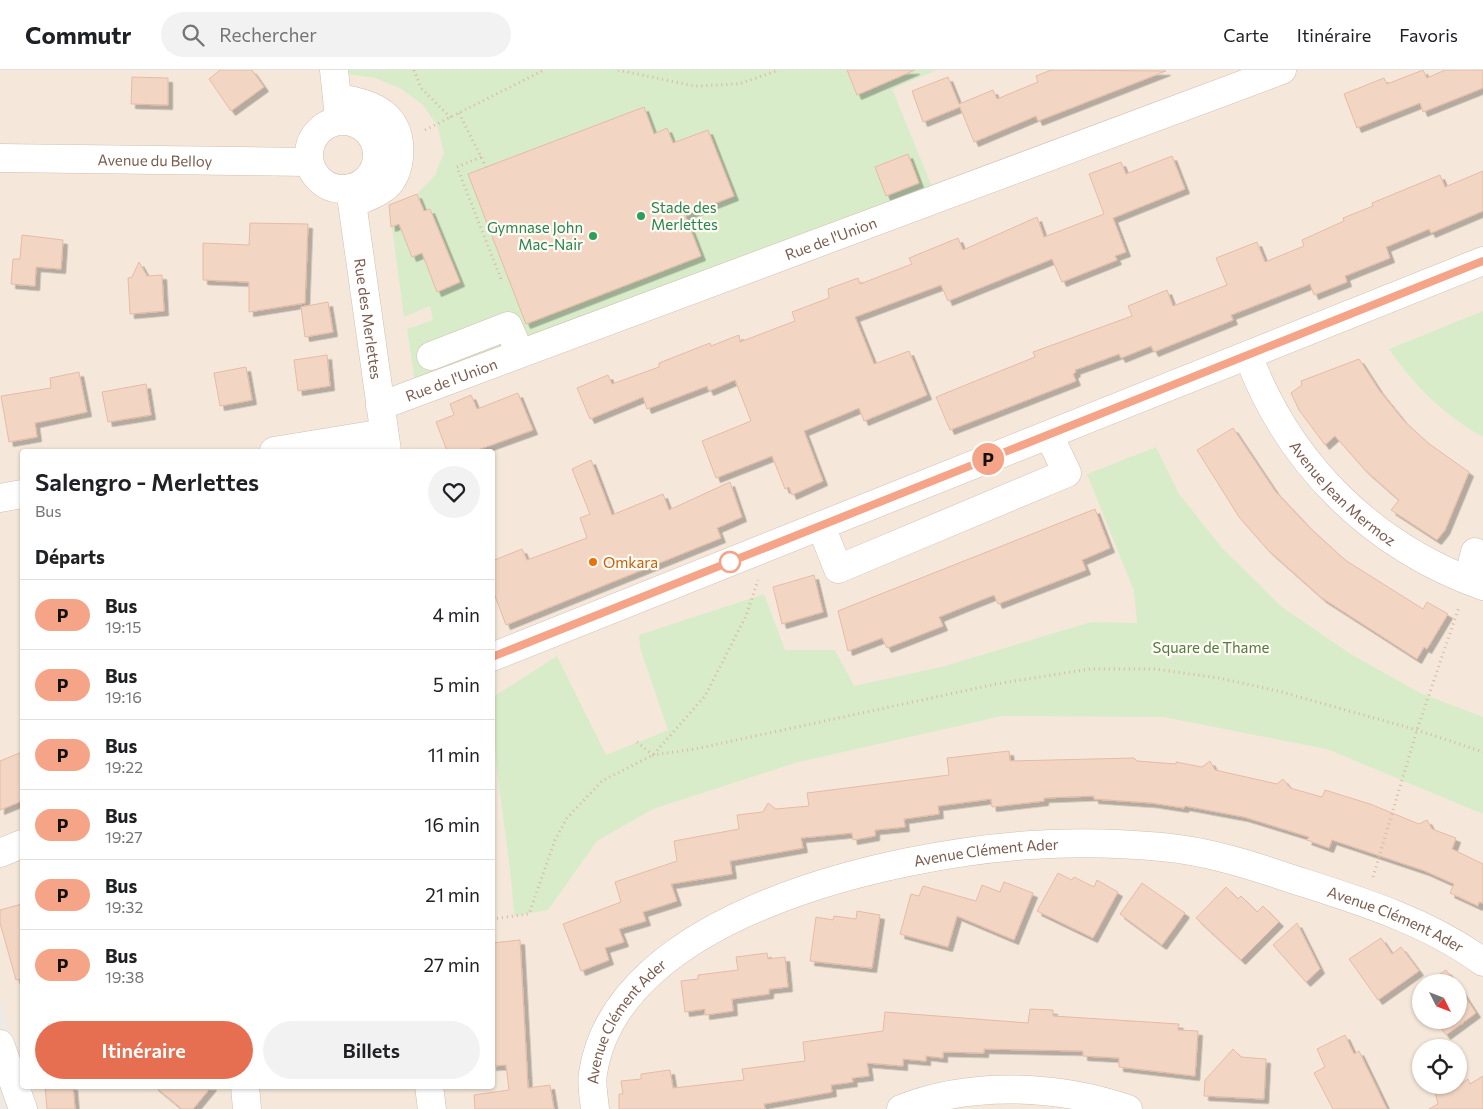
<!DOCTYPE html>
<html lang="fr">
<meta charset="utf-8">
<style>
body{margin:0;font-family:Commissioner,sans-serif;background:#f2f2f2;color:#202124;height:100vh;display:flex;flex-direction:column;font-size:19px;white-space:nowrap}
*{box-sizing:border-box;margin:0}
p{font-size:16px;color:#757577}
.icon{flex:none;width:28px;height:28px;fill:none;stroke:currentColor;stroke-width:2;stroke-linecap:round;stroke-linejoin:round}
.map{position:relative;flex:1;overflow:hidden}
.side{position:absolute;left:20px;top:379px;width:475px;height:640px;display:flex;flex-direction:column;background:#fff;border-radius:5px;box-shadow:0 1px 4px #0004}
.side>*{flex:none}
.badge{padding:0 10px;border-radius:16px;font-size:18px;line-height:32px}
.needle{width:32px;rotate:132deg}
.controls{position:absolute;left:1412px;top:904px;display:grid;gap:10px}
.controls a{display:grid;place-items:center;width:55px;height:55px;border-radius:50%;background:#fff;box-shadow:0 1px 4px #0004;font-size:25px}
.map>.badge{position:absolute;translate:-50% -50%;box-shadow:0 0 0 2px #fff}
h2{padding:0 15px;font-size:19px;line-height:45px}
.round{display:grid;place-items:center;flex:none;width:52px;height:52px;border-radius:26px;background:#f2f2f2}
.summary{display:flex;align-items:center;justify-content:space-between;height:85px;padding:0 15px}
h1{font-size:24px;font-weight:600;line-height:38px}
.action{display:flex;gap:10px;margin-top:auto;padding:10px 15px}
.action a{flex:1;height:58px;border-radius:30px;background:#e76f51;color:#fff;font-size:20px;font-weight:600;line-height:58px;text-align:center}
.action a+a{background:#f2f2f2;color:#202124}
ul{padding:0;list-style:none}
li{display:flex;align-items:center;gap:15px;height:70px;padding:0 15px;border-top:1px solid #e0e0e0}
li div{flex:1}
li b{display:block;font-size:19px}
li em{font-style:normal}
li .badge{min-width:55px;font-weight:700;text-align:center}
header{display:flex;align-items:center;gap:30px;box-sizing:border-box;height:70px;padding:0 25px;background:#fff;border-bottom:1px solid #e0e0e0}
header strong{font-size:24px}
nav{display:flex;gap:28px;margin-inline-start:auto;font-size:18px}
.search{width:350px;height:45px;background:#f2f2f2;display:flex;align-items:center;gap:12px;box-sizing:border-box;padding:0 18px;border-radius:28px;color:#757577;font-size:19px}
.map>svg:first-child{display:block}
.residential{fill:#f5e8da;fill-rule:evenodd}
.industrial{fill:#efe9e4}
.green{fill:#d8ecc9}
.building{fill:#f3d5c3;stroke:#e6bba3;filter:url(#shadow)}
.lines{fill:none;stroke-linecap:round;stroke-linejoin:round}
.minor-casing{stroke:#d1beb0;stroke-width:29}
.path{stroke:#d9b8a5;stroke-width:3;stroke-dasharray:1 4;stroke-linecap:butt}
.minor{stroke:#fff;stroke-width:28}
.line-casing{stroke:#fff;stroke-width:11}
.line{stroke:#f5a488;stroke-width:8}
.leisure-dot{fill:#2e9e5b;stroke:#fffaf3;stroke-width:2}
.food-dot{fill:#e8710a;stroke:#fffaf3;stroke-width:2}
.stop-dot{fill:#fff;stroke:#f5a488;stroke-width:2.5}
.labels{text-anchor:middle;dominant-baseline:central;stroke-width:4.5;stroke-linejoin:round;paint-order:stroke}
.street-label{font-size:15px;fill:#7a5c4d;stroke:#fffaf3}
.leisure-label{font-size:15px;fill:#27864d;stroke:#fffaf3;text-anchor:start}
.food-label{font-size:15px;fill:#c56008;stroke:#fffaf3;text-anchor:start}
.park-label{font-size:15px;fill:#537a41;stroke:#fffaf3}
</style>
<header>
<strong>Commutr</strong>
<div class="search"><svg class="icon" aria-label="search" viewBox="0 0 24 24"><circle cx="10" cy="10" r="6"/><path d="M15 15l6 6"/></svg>Rechercher</div>
<nav><a>Carte</a><a>Itinéraire</a><a>Favoris</a></nav>
</header>
<div class="map">
<svg width="1483" height="1039" viewBox="0 0 1483 1039">
<defs>
<filter id="shadow"><feDropShadow dx="4.5" dy="4.5" stdDeviation="0" flood-color="#0004"/></filter>
</defs>
<rect width="100%" height="100%" fill="#fdf6ec"/>
<path class="residential" d="M0 0H1483V1039H0ZM22 381H492V1016H22ZM1421 912H1459V950H1421ZM1421 978H1459V1015H1421Z"/>
<path class="industrial" d="M0 926 22 1002 34 1039H0Z"/>
<path class="green" d="M334 0H937L892 19 937 129 415 312 407 259 433 250 430 236 404 247 389 135 417 124 435 105 444 83 437 55 423 35 400 18 375 8 334 2Z
M1483 241V367C1444 345 1414 316 1389 279Z
M1156 377 1179 424 1222 478 1282 537 1349 583 1420 623 1483 647V744L1327 679 1163 647 1002 646 795 693 653 739 597 771 548 840 514 846C510 773 492 700 493 627L557 586 606 685 668 660 640 578 639 565 764 524 785 580H835L854 616 945 596 1091 552 1137 553 1134 521 1087 404Z"/>
<path class="building" d="M220 0H252L264 17 231 41 209 9Z
M847 0H915L857 25Z
M1051 0 1166 1 1038 51 1036 46 974 72 960 37 923 52 912 21 948 7 959 34 993 20 997 29 1038 12 1036 6Z
M1423 0 1427 8 1445 0H1483V18L1423 42 1420 33 1357 58 1344 24 1384 8 1387 14Z
M132 7 168 8V35L131 34Z
M644 37 654 64 667 58 673 73 708 60 734 126 685 145 701 186 526 254 468 104Z
M908 84 919 113 886 126 875 97Z
M1172 86 1185 119 1113 148 1126 182 1115 186 1117 190 1062 212 1052 189 948 231 941 215 855 247 874 294 909 281 927 325 864 351 859 338 804 361 823 411 792 425 789 417 785 419 772 386 716 408 702 371 751 351 735 310 709 321 707 316 647 339 643 327 590 349 577 318 608 305 612 314 659 297V293L710 273 711 276 739 265 740 272 795 251 792 242 829 228 828 219 858 208 860 214 912 194 909 188 958 168 963 180 1037 147 1044 167 1104 144 1089 104 1121 92 1126 104Z
M1483 101V141L1431 163 1429 159 1386 177 1390 188 1345 206 1347 212 1314 225 1310 214 1231 245 1233 250 1154 282 1151 276 1121 288 1119 284 1075 300 1076 302 1073 304 1076 311 950 360 936 327 1035 287 1033 282 1132 246 1128 236 1167 220 1173 236 1227 215 1216 188 1257 172 1265 192 1304 176 1302 170 1344 151 1343 148 1373 136 1372 133 1440 105 1445 117Z
M417 124 424 141 430 139 460 212 437 222 422 183 412 187 399 154 391 157 389 135Z
M250 153 308 154 305 233 249 242V212L203 210V173L249 175Z
M22 165 63 170 61 199 36 197 35 216 11 214 13 189H20Z
M139 192 147 206 162 205 164 241 130 244 128 208 132 207Z
M328 232 333 262 305 267 301 237Z
M327 285 330 316 298 321 294 290Z
M1359 289 1379 320 1404 351 1428 373 1469 402 1445 460 1437 470 1391 440 1399 430 1365 400 1335 366 1325 375 1299 340 1291 323 1302 315 1301 311Z
M246 297 252 330 220 336 214 303Z
M79 302 87 342 35 353 37 367 9 372 1 326 51 318 50 308Z
M146 314 151 345 108 352 102 322Z
M518 323 533 360 475 381H447L436 352 454 345 450 334 471 325 477 339Z
M1233 358 1275 421 1310 458 1345 490 1423 539 1427 532 1448 544 1427 579 1424 577 1417 589 1322 528 1268 480 1239 447 1197 380Z
M591 390 612 445 663 424 669 440 730 412 742 447 717 458 721 468 506 555 492 518V491L522 479 527 490 587 468 580 448 590 444 572 399Z
M1095 439 1110 478 1082 490 1086 500 998 534 994 525 966 536 939 547 943 556 887 578 882 568 848 581 838 541Z
M814 505 823 542 782 554 773 517Z
M1009 681 1010 691 1134 688 1137 691 1176 694V692L1202 697 1210 691 1215 700 1277 714 1283 709 1290 718 1322 727 1325 720 1370 734 1419 754 1427 750 1432 759 1456 768 1452 779 1483 794V833L1479 832 1478 836 1450 823 1454 814 1425 801 1332 770 1329 778 1307 770 1309 767 1244 747 1185 736 1184 738 1152 733 1094 729V726L1044 728V731L992 737 991 729 938 736 939 744 904 749 905 757 875 760V766L853 770 852 763 801 768 803 778 730 791 732 804 671 814 677 831 643 842 646 851 619 859 624 872 605 878 609 890 581 901 563 854 621 832 615 812 677 791 674 771 739 759 737 745 763 742 768 733 776 739 809 736 807 723 949 705 947 688Z
M22 682V731L0 740V691Z
M1058 803 1072 810 1074 807 1094 817 1097 810 1118 822 1093 868 1037 841Z
M1004 812 1033 823 1014 870 957 846 948 877 900 864 911 824 919 826 923 816 976 831 982 815 1000 822Z
M1142 813 1185 843 1162 875 1120 844Z
M1226 817 1238 829 1241 826 1257 842 1263 836 1279 852 1241 890 1196 848Z
M22 834V909L16 910 0 853V840Z
M857 841 880 845 872 898 810 891 816 847 833 850 834 846 856 849Z
M1297 853 1320 899 1306 912 1273 875Z
M1381 868 1392 884 1401 877 1419 901 1378 930 1349 889Z
M520 870 528 1018 550 1015 554 1039H475L474 1025 509 1020 506 995 492 996V873Z
M767 883 768 889 785 887 788 917 769 919V924L732 929 733 941 705 945V939L685 942 681 911 698 909V905L738 900 736 887Z
M1446 900 1455 912H1428Z
M1459 917 1476 943 1446 965 1435 950H1459Z
M1030 939 1053 940V946L1179 954 1178 960 1198 961 1195 1006 1119 997V988L1083 986V981L984 979V983L943 982V988L926 986V991L903 989V996L867 993 869 1006 852 1008 853 1012 831 1015 832 1022 764 1034 765 1039H619V1024H623L621 1011 641 1009V1004L670 1000 673 1018 744 1010 742 999 805 991 803 972 883 961 885 942 1028 953Z
M1345 965 1354 984 1359 981 1387 1039H1333L1314 1003 1325 997 1317 979Z
M1233 979 1241 987 1266 989 1264 1029 1204 1026 1205 1010Z
M1483 1006V1039H1429L1438 1034 1435 1022 1452 1015H1459L1468 1009 1470 1014Z
M45 1016H73L75 1039H47Z
M154 1016H212L193 1039H182Z"/>
<g class="lines">
<g class="minor-casing">
<g id="minor">
<path d="M334 0 339 47"/>
<path d="M338 28C375 33 403 46 399 88 398 99 393 112 384 118 375 125 363 129 353 133"/>
<circle cx="343" cy="85" r="34"/>
<path id="s1" d="M0 88 309 92"/>
<path id="s2" d="M350 118 387 381"/>
<path id="s3" d="M1248 285C1289 395 1373 477 1483 516"/>
<path d="M431 286 508 256 520 283"/>
<path id="s4" d="M380 336 1282 0"/>
<path d="M274 381 384 363"/>
<path d="M0 428 22 424"/>
<path d="M821 456 838 499 1067 403 1049 365"/>
<path d="M1468 510 1475 482"/>
<path d="M492 587 1483 191"/>
<path d="M0 783 22 774"/>
<path d="M0 974 23 1039"/>
<path d="M245 1016 247 1039"/>
<path d="M429 1016 432 1039"/>
<path id="s5" d="M595 1039C594 1028 591 1014 593 1003 618 842 897 784 1031 775 1074 772 1119 773 1162 777 1208 781 1254 796 1298 811 1361 831 1429 852 1483 892"/>
<path d="M901 1039C971 1011 1057 1015 1128 1039"/>
</g>
</g>
<path class="path" d="M414 0 421 18 451 48
M618 0 695 16 739 14 779 0
M459 43 486 97
M425 60 544 0
M481 87 457 97 501 209
M637 672 653 685 695 679 996 614 1090 599H1155L1219 608 1278 621 1417 660 1483 682
M1373 807 1417 660 1459 537
M492 849 529 844 555 770 567 748 602 711 653 685 705 626 746 546 758 510"/>
<use href="#minor" class="minor"/>
</g>
<g class="lines">
<g class="line-casing">
<path id="line" d="M492 587 1483 191"/>
</g>
<use href="#line" class="line"/>
</g>
<g class="leisure-dot">
<circle cx="641" cy="146" r="5"/>
<circle cx="593" cy="166" r="5"/>
</g>
<circle class="food-dot" cx="593" cy="492" r="5"/>
<circle class="stop-dot" cx="730" cy="492" r="10"/>
<g class="labels">
<g class="street-label">
<text stroke="none"><textPath href="#s1" startOffset="155">Avenue du Belloy</textPath></text>
<text stroke="none"><textPath href="#s4" startOffset="481">Rue de l'Union</textPath></text>
<text stroke="none"><textPath href="#s2" startOffset="132">Rue des Merlettes</textPath></text>
<text stroke="none"><textPath href="#s4" startOffset="76">Rue de l'Union</textPath></text>
<text stroke="none"><textPath href="#s3" startOffset="170">Avenue Jean Mermoz</textPath></text>
<text stroke="none"><textPath href="#s5" startOffset="516">Avenue Clément Ader</textPath></text>
<text stroke="none"><textPath href="#s5" startOffset="938">Avenue Clément Ader</textPath></text>
<text stroke="none"><textPath href="#s5" startOffset="98">Avenue Clément Ader</textPath></text>
</g>
<g class="leisure-label">
<text x="651" y="137">Stade des<tspan x="651" dy="17">Merlettes</tspan></text>
<text x="583" y="157" text-anchor="end">Gymnase John<tspan x="583" dy="17">Mac-Nair</tspan></text>
</g>
<g class="food-label">
<text x="603" y="492">Omkara</text>
</g>
<g class="park-label">
<text x="1211" y="577">Square de Thame</text>
</g>
</g>
</svg>
<div class="controls">
<a><svg class="needle" viewBox="-14 -14 28 28"><path d="M0-13l5 13h-10z" fill="#e53935"/><path d="M0 13l5-13h-10z" fill="#757577"/></svg></a>
<a><svg class="icon" aria-label="locate" viewBox="0 0 24 24"><circle cx="12" cy="12" r="6"/><path d="M12 2v4M12 18v4M2 12h4M18 12h4"/></svg></a>
</div>
<b class="badge" style="left:988px;top:389px;background:#f5a488;color:#111">P</b>
<section class="side">
<div class="summary"><div><h1>Salengro - Merlettes</h1><p>Bus</p></div><a class="round"><svg class="icon" aria-label="heart" viewBox="0 0 24 24"><path d="M12 20l-8-8c-3-5 5-10 8-4 3-6 11-1 8 4z"/></svg></a></div>
<h2>Départs</h2>
<ul>
<li><span class="badge" style="background:#f5a488;color:#111">P</span><div><b>Bus</b><p>19:15</p></div><em>4 min</em></li>
<li><span class="badge" style="background:#f5a488;color:#111">P</span><div><b>Bus</b><p>19:16</p></div><em>5 min</em></li>
<li><span class="badge" style="background:#f5a488;color:#111">P</span><div><b>Bus</b><p>19:22</p></div><em>11 min</em></li>
<li><span class="badge" style="background:#f5a488;color:#111">P</span><div><b>Bus</b><p>19:27</p></div><em>16 min</em></li>
<li><span class="badge" style="background:#f5a488;color:#111">P</span><div><b>Bus</b><p>19:32</p></div><em>21 min</em></li>
<li><span class="badge" style="background:#f5a488;color:#111">P</span><div><b>Bus</b><p>19:38</p></div><em>27 min</em></li>
</ul>
<div class="action"><a>Itinéraire</a><a>Billets</a></div>
</section>
</div>
